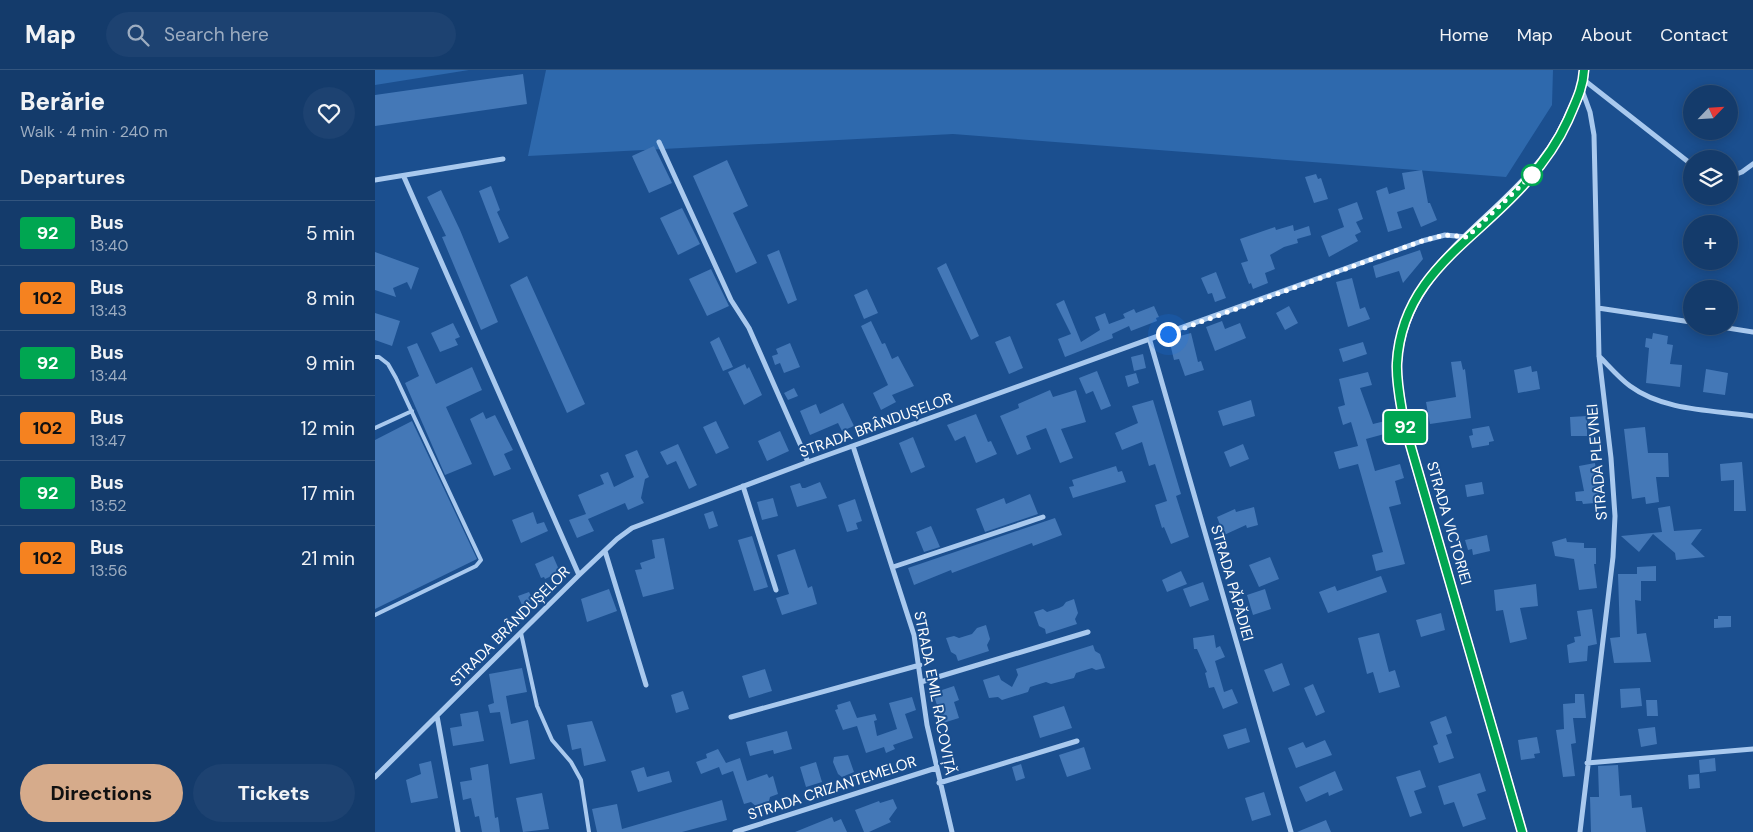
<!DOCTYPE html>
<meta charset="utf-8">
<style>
body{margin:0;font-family:"DM Sans",sans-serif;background:#1d4271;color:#f1f3f6;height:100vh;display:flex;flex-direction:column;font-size:19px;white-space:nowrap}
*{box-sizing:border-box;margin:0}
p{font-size:16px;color:#9dadc1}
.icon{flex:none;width:28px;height:28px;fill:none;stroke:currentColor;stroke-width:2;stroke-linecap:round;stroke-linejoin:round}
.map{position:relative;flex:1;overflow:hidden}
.sheet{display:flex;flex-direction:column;background:#143b6b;width:375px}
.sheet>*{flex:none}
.badge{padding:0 10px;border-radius:4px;font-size:18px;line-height:32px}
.needle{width:32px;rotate:65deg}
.fabs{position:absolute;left:1308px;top:15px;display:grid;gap:10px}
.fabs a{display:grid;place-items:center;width:55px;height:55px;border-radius:50%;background:#143b6b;box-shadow:0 2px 12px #0003,0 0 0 1px #33557e;font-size:25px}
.you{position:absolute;width:25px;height:25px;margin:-12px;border:4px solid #fff;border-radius:50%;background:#1a73e8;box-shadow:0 0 0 8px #1a73e833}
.map>.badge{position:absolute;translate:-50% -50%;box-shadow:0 0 0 2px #fff}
h2{padding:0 20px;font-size:19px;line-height:45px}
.round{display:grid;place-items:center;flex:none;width:52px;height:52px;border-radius:26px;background:#1d4271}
.summary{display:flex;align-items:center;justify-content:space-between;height:85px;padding:0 20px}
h1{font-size:24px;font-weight:800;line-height:38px}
.cta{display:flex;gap:10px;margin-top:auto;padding:10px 20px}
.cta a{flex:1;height:58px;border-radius:30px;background:#d6ab8b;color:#111;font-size:20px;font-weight:800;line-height:58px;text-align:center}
.cta a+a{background:#1d4271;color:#f1f3f6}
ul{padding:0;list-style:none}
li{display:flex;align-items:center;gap:15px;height:65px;padding:0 20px;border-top:1px solid #33557e}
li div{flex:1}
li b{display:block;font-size:19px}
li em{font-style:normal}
li .badge{min-width:55px;font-weight:700;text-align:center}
header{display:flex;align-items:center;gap:30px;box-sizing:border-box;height:70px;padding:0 25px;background:#143b6b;border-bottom:1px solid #33557e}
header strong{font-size:24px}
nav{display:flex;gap:28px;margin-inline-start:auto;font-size:18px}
.search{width:350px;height:45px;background:#1d4271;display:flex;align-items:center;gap:12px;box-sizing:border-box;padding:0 18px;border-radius:28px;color:#9dadc1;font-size:19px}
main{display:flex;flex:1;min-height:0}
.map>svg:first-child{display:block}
.green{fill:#2e69ad}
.building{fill:#4478b7}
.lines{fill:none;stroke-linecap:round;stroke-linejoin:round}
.lane{stroke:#a9c9ee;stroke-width:4}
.street{stroke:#a9c9ee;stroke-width:5}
.secondary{stroke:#d6e6fa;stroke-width:10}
.line-casing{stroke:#fff;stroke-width:11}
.line{stroke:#00a651;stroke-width:8}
.walk{stroke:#fff;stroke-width:5;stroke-dasharray:0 9}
.stop-dot{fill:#fff;stroke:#00a651;stroke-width:2.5}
.labels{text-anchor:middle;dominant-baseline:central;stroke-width:4;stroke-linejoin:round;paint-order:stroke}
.street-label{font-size:15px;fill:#fff;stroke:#1b4f8f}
</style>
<header>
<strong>Map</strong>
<div class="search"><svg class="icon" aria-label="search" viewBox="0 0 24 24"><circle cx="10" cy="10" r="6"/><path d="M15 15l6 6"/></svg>Search here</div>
<nav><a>Home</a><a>Map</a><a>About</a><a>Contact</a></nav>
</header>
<main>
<section class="sheet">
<div class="summary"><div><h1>Berărie</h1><p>Walk · 4 min · 240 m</p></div><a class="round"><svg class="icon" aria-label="heart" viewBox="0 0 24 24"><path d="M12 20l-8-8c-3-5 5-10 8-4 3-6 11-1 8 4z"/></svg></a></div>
<h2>Departures</h2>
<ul>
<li><span class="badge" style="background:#00a651;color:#fff">92</span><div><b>Bus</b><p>13:40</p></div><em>5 min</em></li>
<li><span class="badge" style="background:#f58220;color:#111">102</span><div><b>Bus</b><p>13:43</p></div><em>8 min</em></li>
<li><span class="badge" style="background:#00a651;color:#fff">92</span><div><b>Bus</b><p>13:44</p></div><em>9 min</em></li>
<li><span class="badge" style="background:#f58220;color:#111">102</span><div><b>Bus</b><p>13:47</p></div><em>12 min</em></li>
<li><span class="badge" style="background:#00a651;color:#fff">92</span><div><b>Bus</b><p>13:52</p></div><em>17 min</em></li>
<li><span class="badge" style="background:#f58220;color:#111">102</span><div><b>Bus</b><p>13:56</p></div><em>21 min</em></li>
</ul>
<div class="cta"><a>Directions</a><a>Tickets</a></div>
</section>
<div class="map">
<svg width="1378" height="762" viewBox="0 0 1378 762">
<rect width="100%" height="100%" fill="#1b4f8f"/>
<path class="green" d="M0 0H94L0 15Z
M171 0H1178L1177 35 1131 107 578 64 153 86Z"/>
<path class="building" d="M148 4 152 34 0 56V25Z
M279 76 297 113 274 123 257 86Z
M352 90 373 136 358 143 382 193 361 203 318 106Z
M1047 100 1053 133H1055L1062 150 1046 157 1038 137 1022 142 1027 158 1013 162 1001 121 1012 117 1014 124 1030 119 1027 103Z
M941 104 943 109 946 108 953 129 939 133 930 107Z
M116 116 125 140 122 142 134 168 124 173 104 121Z
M66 120 85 160 123 252 106 260 67 167 71 166 52 127Z
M982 132 988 149 981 152 986 162 980 165 983 171 954 187 946 166 969 157 963 139Z
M307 138 325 174 303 185 285 148Z
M918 155 919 161 934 156 936 165 922 169 923 173 909 177 895 185 900 199 890 203 893 213 878 219 876 213 874 214 866 193 873 191 865 169 900 157 901 160Z
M404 180 422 230 413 234 392 185Z
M1045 180 1048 189 1028 213 1024 201 1001 208 998 196Z
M0 182 44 198 36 220 32 212 18 218 21 227 0 220Z
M571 193 604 266 596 270 562 198Z
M336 199 354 236 332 246 314 209Z
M841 202 851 228 840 232 837 223 833 224 826 208Z
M152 206 210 334 192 343 135 215Z
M977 208 985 239 990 237 995 249 973 257 961 212Z
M492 219 503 243 489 249 479 225Z
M689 230 706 272 725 260 720 247 730 243 734 254 750 248 748 244 759 239 761 243 779 236 784 247 781 248 782 251 756 261 754 256 737 264 738 268 690 287 683 269 696 264 681 234Z
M914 236 923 253 910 260 901 243Z
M0 243 25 251 17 276 0 270Z
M496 251 507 274 510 273 517 289 523 286 539 316 517 325 521 332 506 340 498 323 513 315 486 256Z
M847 251 850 259 865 253 871 268 840 281 831 257Z
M78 253 85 267 80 269 83 275 65 282 56 263Z
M816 263 823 292 826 291 829 300 810 306 804 289 799 290 794 269Z
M1278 263 1293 266 1292 274 1298 275 1295 294 1307 295 1305 317 1271 313 1274 278 1270 277 1271 268 1277 269Z
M635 266 648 298 634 304 620 272Z
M344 267 358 297 348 301 335 272Z
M988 272 992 284 968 292 964 279Z
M42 273 61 314 97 297 107 320 71 337 97 394 70 405 30 313 44 306 32 277Z
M415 273 425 297 409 303 405 293 400 295 397 286 403 284 401 279Z
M768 284 771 298 759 301 756 287Z
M1086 291 1088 300 1090 299 1096 348 1055 354 1051 332 1081 327 1076 292Z
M370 294 372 299 374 297 387 325 369 335 353 302Z
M1156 296 1157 302 1162 301 1165 319 1143 323 1139 300Z
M1331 299 1353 303 1350 325 1328 322Z
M722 301 736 336 726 340 718 321 711 324 704 308Z
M993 302 997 315 985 318 998 354 1010 351 1013 363 991 369 1000 401 1025 394 1029 408 1020 411 1026 434 1014 437 1030 494 1001 501 997 485 1008 482 983 394 964 399 959 382 983 376 976 352 968 355 963 337 970 335 964 309Z
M761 303 764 313 753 317 750 306Z
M419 318 423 326 413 330 409 323Z
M675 320 678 327 701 320 711 352 686 359 698 388 685 393 671 358 651 366 656 379 642 385 625 346 644 338 643 334Z
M778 330 806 424 801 426 814 467 796 474 789 457 787 458 780 435 792 431 780 394 774 396 767 372 747 380 740 363 763 353 757 336Z
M876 330 880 346 848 356 843 341Z
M468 333 479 356 467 361 463 353 435 365 425 341 441 334 445 344Z
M108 342 111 349 120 345 138 380 129 384 136 399 119 406 95 349Z
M601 344 613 372 616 371 622 384 601 393 590 366 580 371 572 355Z
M1212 346V366H1196L1195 347Z
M37 351 102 489 0 539V370Z
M341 351 354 378 341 384 328 357Z
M1114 356 1119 371 1114 372V375L1097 378 1094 366 1098 365 1097 359Z
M1270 357 1273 383H1293L1294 407H1281L1284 432 1271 434 1270 427 1257 429 1249 359Z
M405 361 414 381 392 391 383 371Z
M538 367 550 397 536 403 524 373Z
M303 374 322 415 314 419 301 391 292 395 285 382Z
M868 374 874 389 855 397 849 382Z
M262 380 274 407 270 409 266 428 269 433 253 440 250 433 213 449 219 461 202 468 194 450 211 444 203 425 229 414 225 405 233 402 239 417 259 407 250 385Z
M1367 392 1371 441H1359V410L1346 411 1345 394Z
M1220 393 1226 430H1220V433L1208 434 1207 431H1201L1200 422 1209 421 1204 396Z
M741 396 743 402 747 401 751 412 698 428 694 417 699 416 697 410Z
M445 412 452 428 422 437 415 416 425 413 427 418H430Z
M1107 412 1109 424 1092 427 1090 415Z
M655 424 663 444 610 462 601 439 629 428 631 434Z
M398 428 403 446 387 450 382 432Z
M480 429 487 451 481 453 483 459 472 462 463 435Z
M1295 436 1299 461 1327 459 1316 474 1330 487 1301 490 1300 483 1278 464 1264 482 1246 466 1287 462 1283 438Z
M879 437 883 455 872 458 871 455 849 465 842 447 860 439 861 442Z
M338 441 343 456 334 459 329 444Z
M158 442 162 454 169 452 173 461 146 473 137 450Z
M680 448 687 465 658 476 657 473 577 503 576 500 539 515 533 498Z
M556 456 565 477 549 482 541 462Z
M1112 465 1115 481 1098 485 1097 479 1093 480 1090 470Z
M377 466 393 517 379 521 363 470Z
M289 468 299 519 268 527 260 500 267 499 265 493 280 488 277 470Z
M1191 468 1192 472 1209 473V478H1221V494H1219L1222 518 1204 520 1199 489 1180 486 1177 472Z
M420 479 433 518 437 516 442 534 407 545 401 528 414 524 402 485Z
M178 486 185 502 170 509 169 507 166 508 160 494Z
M895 487 904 509 884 517 874 495Z
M1281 496V511H1266V531L1260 530 1262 564 1271 563 1276 592 1239 593 1235 568 1245 567 1243 504H1262V497Z
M806 501 812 514 792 522 787 510Z
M1006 506 1012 522 953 543 944 522 960 516 962 521Z
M828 512 834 530 815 537 808 519Z
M1161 514 1163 536 1145 538 1152 569 1135 573 1128 540 1121 541 1119 520Z
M234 519 242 541 212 552 206 529Z
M890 519 896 539 878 545 872 525Z
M154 522 158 530 147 535 143 526Z
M699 529 703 543 700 549 702 554 671 564 670 559 664 556 659 542 668 539 672 542 684 538 688 536 691 532Z
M1217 539 1222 574 1213 576 1212 591 1194 593 1192 575 1200 572 1199 567 1206 566 1202 541Z
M1066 543 1070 560 1046 567 1041 550Z
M1343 546H1356V557L1339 558V549H1343Z
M611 555 615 569 612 575 614 581 583 591 581 585 576 582 571 568 579 566 584 568 597 564 602 558Z
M1004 563 1014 602 1020 600 1025 617 1004 623 998 602 992 604 983 568Z
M839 565 841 578 845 576 850 587 840 591 849 622 857 619 863 633 848 639 839 617 834 618 830 603 832 602 822 579H819L818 568Z
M718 575 720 581 725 584 730 598 721 600 717 598 701 603 699 608 676 614 671 612 655 617 653 622 627 630 623 627 614 628 608 610 624 605 626 610 637 617 643 605 641 599Z
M907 593 915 615 898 622 889 600Z
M147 598 152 622 131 626 136 654 153 650 160 689 135 694 125 642 115 643 113 635 119 633 114 604Z
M390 599 397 621 374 628 367 606Z
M938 614 950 642 941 646 929 618Z
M579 616 584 630 579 632 584 648 568 653 558 623Z
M1265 618 1267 636 1246 638 1245 619Z
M308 621 314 639 301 643 296 625Z
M1200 624H1209L1211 648H1198L1201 673 1196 674 1200 706 1188 707 1181 660 1189 659 1188 634 1200 633Z
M537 627 541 640 530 644 538 668 518 675 520 679 511 683 509 677 491 683 482 656 468 660 460 640 463 639 462 635 475 631 482 648 500 644 502 650 499 651 502 666 522 659 514 633Z
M1271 630H1282L1283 646H1272Z
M689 636 697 658 665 668 658 646Z
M103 641 109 671 78 676 75 658 87 656 85 644Z
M1071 646 1077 663 1071 665 1079 688 1064 693 1058 676 1063 674 1055 652Z
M217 651 231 691 209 696 206 678 197 680 192 655Z
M1280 657 1282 674 1266 677 1263 659Z
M871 658 875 672 853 679 848 665Z
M412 661 417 679 399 684 398 680 375 686 371 672Z
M1162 667 1165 683 1159 684 1160 688 1146 690 1143 670Z
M950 670 957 685 921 698 913 678 928 672 931 678Z
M709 677 716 699 692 707 684 685Z
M343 679 351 693 365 688 372 711 392 704 394 708 398 706 403 724 395 727 393 735 384 739 376 732 369 734 358 701 347 705 344 697 326 704 321 692 332 688 331 684Z
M473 685 479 702 467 707 463 704 458 692 459 687Z
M1340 688 1341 701 1325 703 1324 690Z
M56 691 63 728 36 733 31 710 46 704 44 694Z
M441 692 447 712 431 717 425 697Z
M113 694 120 748 123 747 125 762H107L104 746 100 747 96 728 88 730 85 712 97 710 95 698Z
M646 694 650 708 641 711 637 697Z
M1243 695 1245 726 1256 725 1257 738 1267 737 1271 762H1216L1215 727H1224L1223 696Z
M269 697 272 707 294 701 297 712 263 722 256 701Z
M1045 700 1051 717 1039 721 1047 743 1035 747 1021 707Z
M960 701 968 720 954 726 953 722 931 732 924 717Z
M1105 703 1111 721 1102 724 1111 749 1088 757 1079 732 1069 735 1063 716Z
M1324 704 1325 718 1314 719 1313 705Z
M889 722 896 745 877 751 870 728Z
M167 723 174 759 148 762 141 728Z
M518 729 522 738 514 749 516 752 494 762H489L480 740 504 731 505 733Z
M347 730 352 750 307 762H222L217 739 242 734 247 759Z
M457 747 459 752 466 749 472 762H420Z
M951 750 956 762H922Z"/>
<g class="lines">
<path class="lane" d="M0 287H4L13 294 21 308 106 490 101 496 0 545
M0 358 37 341
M146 563 162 636 177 670 196 692 206 710 214 762"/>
<path class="street" d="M1209 10 1316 94
M284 72 356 230 374 258 433 392
M29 107 204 505
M1354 107 1367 102 1378 94
M0 110 128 89
M1223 238 1316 252
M1340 256 1378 262
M775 271 916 762
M1224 286C1234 296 1244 308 1255 316 1289 341 1337 340 1378 346
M478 376 539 565 552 655 577 762
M368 416 401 520
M230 481 271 615
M518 497 668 447
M546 612 713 562
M62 646 83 762
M356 647 545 595
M1212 693 1378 679
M0 707 204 505 242 469 257 458 433 392 1047 171 1070 165 1092 167
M564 713 702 671
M360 762 561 698
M1205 762 1238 487 1240 446 1236 388 1224 286 1219 65 1215 42 1207 20"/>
<path class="secondary" d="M1147 762 1029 353C1026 334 1021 313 1022 293 1028 184 1149 144 1191 53 1199 36 1208 20 1209 0"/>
</g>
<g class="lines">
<g class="line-casing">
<path id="line" d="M1147 762 1029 353C1026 334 1021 313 1022 293 1027 203 1102 170 1153 110 1169 92 1183 72 1193 50 1200 33 1208 19 1209 0"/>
</g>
<use href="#line" class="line"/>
<path class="walk" d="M793 264 1047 171 1070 165 1092 167 1157 105"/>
</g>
<circle class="stop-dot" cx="1157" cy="105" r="10"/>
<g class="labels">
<g class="street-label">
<text transform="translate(501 355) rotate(-20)">STRADA BRÂNDUȘELOR</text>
<text transform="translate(1222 392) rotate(-95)">STRADA PLEVNEI</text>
<text transform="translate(1074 453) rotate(74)">STRADA VICTORIEI</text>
<text transform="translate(857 513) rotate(74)">STRADA PĂPĂDIEI</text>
<text transform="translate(135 556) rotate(-45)">STRADA BRÂNDUȘELOR</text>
<text transform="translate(560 623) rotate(79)">STRADA EMIL RACOVIȚĂ</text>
<text transform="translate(457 718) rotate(-18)">STRADA CRIZANTEMELOR</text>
</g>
</g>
</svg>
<div class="fabs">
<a><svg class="needle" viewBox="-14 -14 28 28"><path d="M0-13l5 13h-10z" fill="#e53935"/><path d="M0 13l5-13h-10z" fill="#9dadc1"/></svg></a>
<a><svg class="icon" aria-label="layers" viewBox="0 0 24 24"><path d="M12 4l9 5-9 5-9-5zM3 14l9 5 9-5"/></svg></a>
<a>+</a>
<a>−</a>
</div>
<div class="you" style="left:793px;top:264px"></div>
<b class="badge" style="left:1030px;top:357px;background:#00a651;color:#fff">92</b>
</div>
</main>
